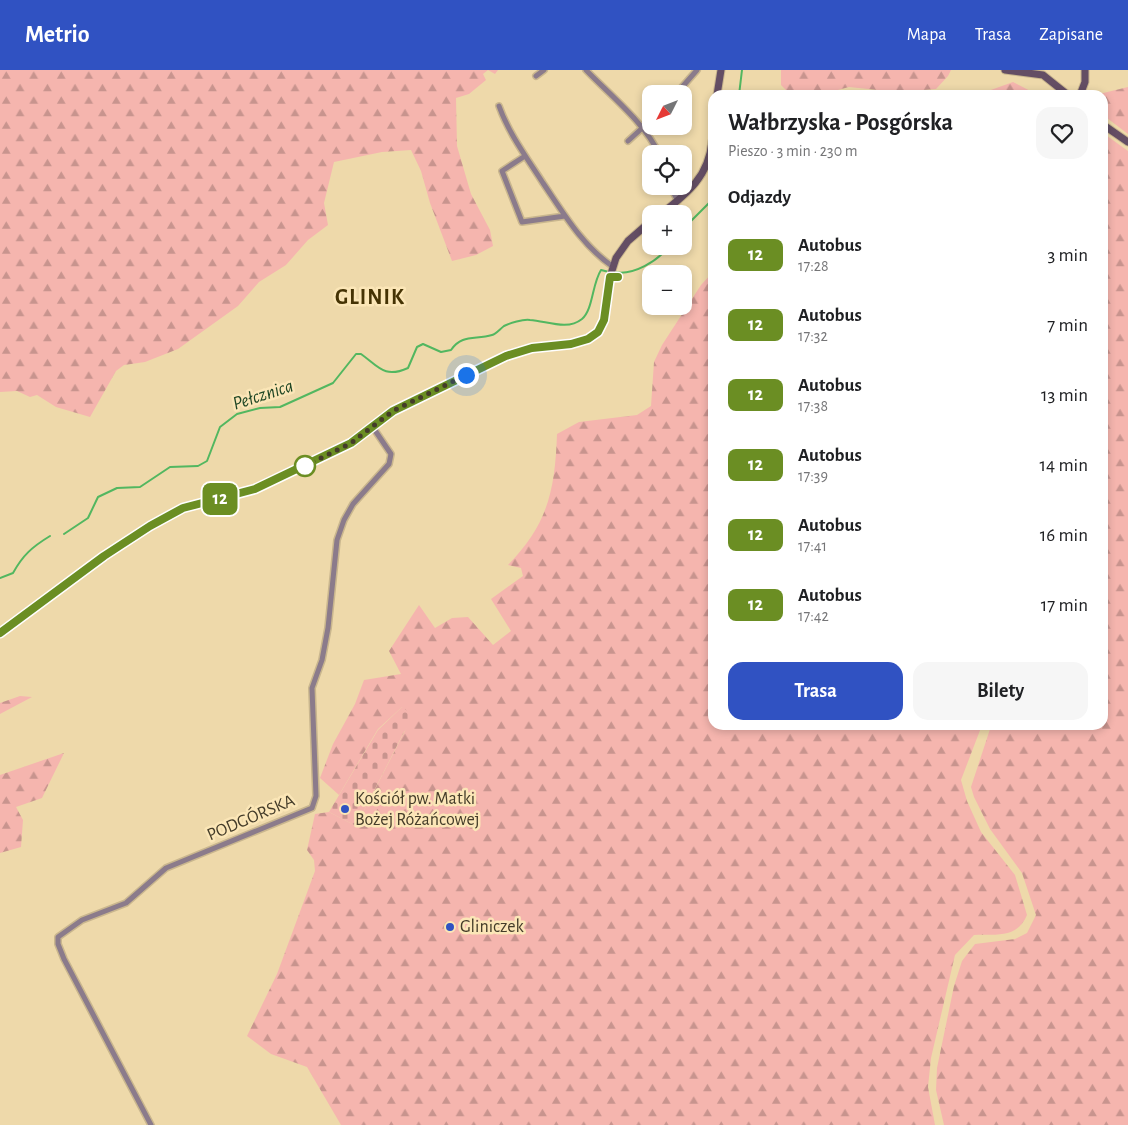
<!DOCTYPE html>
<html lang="pl">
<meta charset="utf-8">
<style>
body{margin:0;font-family:"Alegreya Sans",sans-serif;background:#f6f6f6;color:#202124;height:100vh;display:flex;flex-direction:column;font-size:19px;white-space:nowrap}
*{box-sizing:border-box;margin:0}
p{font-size:16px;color:#757577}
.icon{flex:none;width:28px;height:28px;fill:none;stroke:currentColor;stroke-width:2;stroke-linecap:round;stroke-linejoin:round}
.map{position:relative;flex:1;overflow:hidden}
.side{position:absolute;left:708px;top:20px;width:400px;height:640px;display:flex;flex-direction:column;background:#fff;border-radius:15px;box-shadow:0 2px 8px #0003}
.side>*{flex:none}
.badge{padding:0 10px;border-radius:8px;font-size:18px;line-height:32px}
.needle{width:32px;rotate:228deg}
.buttons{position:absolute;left:642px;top:15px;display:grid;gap:10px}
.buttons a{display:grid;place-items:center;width:50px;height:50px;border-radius:10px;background:#fff;box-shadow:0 2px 8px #0003;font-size:25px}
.you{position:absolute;width:25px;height:25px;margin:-12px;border:4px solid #fff;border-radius:50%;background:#1a73e8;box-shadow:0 0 0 8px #1a73e833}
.map>.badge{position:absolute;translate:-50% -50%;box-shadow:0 0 0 2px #fff}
h2{padding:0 20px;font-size:19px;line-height:45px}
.round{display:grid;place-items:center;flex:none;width:52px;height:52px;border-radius:15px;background:#f6f6f6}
.summary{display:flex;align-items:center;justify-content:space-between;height:85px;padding:0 20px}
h1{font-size:24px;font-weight:600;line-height:38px}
.cta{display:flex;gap:10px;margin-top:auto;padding:10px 20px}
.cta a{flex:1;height:58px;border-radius:15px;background:#3052c2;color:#fff;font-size:20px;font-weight:600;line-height:58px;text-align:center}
.cta a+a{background:#f6f6f6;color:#202124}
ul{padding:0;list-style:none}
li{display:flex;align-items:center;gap:15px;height:70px;padding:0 20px}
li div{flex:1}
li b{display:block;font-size:19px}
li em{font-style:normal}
li .badge{min-width:55px;font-weight:700;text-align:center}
header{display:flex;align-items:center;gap:30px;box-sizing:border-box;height:70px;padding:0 25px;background:#3052c2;color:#fff}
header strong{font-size:24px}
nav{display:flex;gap:28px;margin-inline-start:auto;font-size:18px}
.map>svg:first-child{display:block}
.forest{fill:url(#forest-firs)}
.cemetery{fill:url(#cemetery-stones)}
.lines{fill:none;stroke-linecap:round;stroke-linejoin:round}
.stream{stroke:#52b760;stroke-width:2}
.street-casing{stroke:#c9b68e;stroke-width:8}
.secondary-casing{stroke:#c9b68e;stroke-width:9}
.street{stroke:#8b7b8b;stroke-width:5}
.secondary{stroke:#644e64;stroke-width:7}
.line-casing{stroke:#fff;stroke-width:11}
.line{stroke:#6b8e23;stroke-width:8}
.walk{stroke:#443c29;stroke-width:5;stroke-dasharray:0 9}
.stop-dot{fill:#fff;stroke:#6b8e23;stroke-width:2.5}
.poi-dot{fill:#3052c2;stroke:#fbe6b7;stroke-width:2}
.labels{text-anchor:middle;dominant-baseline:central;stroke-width:5;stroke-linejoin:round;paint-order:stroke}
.poi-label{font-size:18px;fill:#443c29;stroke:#fbe6b7;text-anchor:start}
.street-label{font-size:18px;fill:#443c29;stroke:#fbe6b7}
.water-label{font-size:19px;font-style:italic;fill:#1f4624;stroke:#fbe6b7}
.district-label{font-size:22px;font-weight:bold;letter-spacing:1px;fill:#453304;stroke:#fbe6b7}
</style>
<header>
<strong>Metrio</strong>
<nav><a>Mapa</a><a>Trasa</a><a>Zapisane</a></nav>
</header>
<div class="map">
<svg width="1128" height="1055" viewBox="0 0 1128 1055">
<defs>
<pattern id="forest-firs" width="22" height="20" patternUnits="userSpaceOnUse" patternTransform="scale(1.25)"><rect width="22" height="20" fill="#f5b5ae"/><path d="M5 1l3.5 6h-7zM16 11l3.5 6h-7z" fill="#c8948e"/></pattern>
<pattern id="cemetery-stones" width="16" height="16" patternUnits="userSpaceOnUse" patternTransform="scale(1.25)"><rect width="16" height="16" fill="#f5b5ae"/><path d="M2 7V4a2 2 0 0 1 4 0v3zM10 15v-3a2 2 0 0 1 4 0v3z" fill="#c8948e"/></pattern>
</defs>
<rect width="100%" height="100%" fill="#eed9aa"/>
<path class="forest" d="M0 0H498L495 4 488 0 483 4 486 10 469 24 456 28 457 76 471 124 490 160 493 176 476 185 452 191 430 133 421 101 411 80 382 82 334 92 324 133 328 155 308 170 286 195 259 212 238 236 178 279 145 292 124 295 116 301 90 347 56 337 37 325 30 327 17 321 0 322Z
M781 0H951L948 6 936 19 897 22 849 17 834 21 827 25H791L781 15Z
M1013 12 1038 25H977Z
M1128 17V64L1103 45 1102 25H1095Z
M1103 63 1128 81V1055H944L936 1020 937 998 954 916 962 891 975 874 1015 869 1027 863 1036 845 1022 803 990 759 974 727 971 717 991 656 1102 655Z
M712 203V655H982L961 710 967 731 981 762 1015 805 1027 845C1017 869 996 864 974 865L955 885 931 988 928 1017 935 1055H341L307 997 271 984 247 966 277 904 315 801 314 790 307 780 315 744 329 742 356 756 407 657 402 637 378 659 339 725 320 708 333 674 355 634 364 610 401 604 389 581 419 535 435 558 452 548 468 547 493 575 511 561 491 529 523 506 521 498 508 495C548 454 555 420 557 364L579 352 637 345 651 336 654 292 662 275 701 215Z
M20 626 32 627 0 644V633Z
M64 683 42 728 16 737 23 750 21 777 0 783V705Z"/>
<path class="cemetery" d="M402 637 416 648 404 662 356 756 329 742 378 660Z"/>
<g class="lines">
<path class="stream" d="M739 25 742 0
M684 158 712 130
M614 202C633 206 658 191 669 176
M64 464 88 448 98 427 117 418 140 417 170 397 198 396 207 391 220 357 237 344 260 338 280 337 333 313 356 284H361C378 296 384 309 408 298L417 277 423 274 441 282 451 280C462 264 475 270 492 265 496 264 500 259 504 256 510 253 523 249 530 250 547 251 567 261 582 249 593 240 592 214 601 200L609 202
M0 508 13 503C23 485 32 477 50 466"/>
<g class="street-casing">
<path id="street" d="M586 0C609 24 646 54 659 84
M536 6 544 0
M676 24 697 0
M499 36C509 64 527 88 543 113 564 144 582 175 612 196
M628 71 651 50
M525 86 502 101 522 152 565 146
M670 116 678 131
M151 1055 64 889 58 874V867L82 850 126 833 166 798 312 738 316 726 312 618 322 590 328 558 337 470 344 450 353 434 389 394 391 384 372 356"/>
</g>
<g class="secondary-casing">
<path id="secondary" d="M1005 0 1043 5 1068 25
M717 25 721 0
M1080 25 1085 12V0
M1102 54 1128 72
M661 144C688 123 709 106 712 71
M0 563 104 486 149 456 183 438 255 419 351 373 393 341 506 286 532 278 571 274 589 269 598 261 604 250 610 207 616 188 628 171 651 151"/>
</g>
<use href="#street" class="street"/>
<use href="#secondary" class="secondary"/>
</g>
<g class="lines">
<g class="line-casing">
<path id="line" d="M0 563 104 486 150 456 183 438 255 419 351 373 393 341 506 286 532 278 571 274 588 269 598 262 604 250 610 207H618"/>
</g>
<use href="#line" class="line"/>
<path class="walk" d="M305 396 351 373 393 341 466 305"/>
</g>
<circle class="stop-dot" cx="305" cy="396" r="10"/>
<g class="poi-dot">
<circle cx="345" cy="739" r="5"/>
<circle cx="450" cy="857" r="5"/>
</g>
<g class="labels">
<g class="poi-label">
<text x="355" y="729">Kościół pw. Matki<tspan x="355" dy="21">Bożej Różańcowej</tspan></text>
<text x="460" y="857">Gliniczek</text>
</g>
<g class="street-label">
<text transform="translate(251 748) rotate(-23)">PODGÓRSKA</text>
</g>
<g class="water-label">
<text transform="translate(263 325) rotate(-18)">Pełcznica</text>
</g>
<g class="district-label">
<text x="370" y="227">GLINIK</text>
</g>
</g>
</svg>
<div class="buttons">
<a><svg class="needle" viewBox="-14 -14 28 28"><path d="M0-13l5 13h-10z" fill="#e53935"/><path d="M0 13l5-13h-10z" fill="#757577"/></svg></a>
<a><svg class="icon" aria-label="locate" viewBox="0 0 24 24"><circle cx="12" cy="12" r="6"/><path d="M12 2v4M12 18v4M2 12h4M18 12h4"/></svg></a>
<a>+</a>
<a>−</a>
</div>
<div class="you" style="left:466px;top:305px"></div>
<b class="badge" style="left:220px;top:429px;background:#6b8e23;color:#fff">12</b>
<section class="side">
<div class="summary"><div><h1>Wałbrzyska - Posgórska</h1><p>Pieszo · 3 min · 230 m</p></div><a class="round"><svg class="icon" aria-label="heart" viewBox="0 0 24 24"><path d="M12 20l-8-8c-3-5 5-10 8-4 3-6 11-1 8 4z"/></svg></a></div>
<h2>Odjazdy</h2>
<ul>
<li><span class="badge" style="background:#6b8e23;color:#fff">12</span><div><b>Autobus</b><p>17:28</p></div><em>3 min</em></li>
<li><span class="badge" style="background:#6b8e23;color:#fff">12</span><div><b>Autobus</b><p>17:32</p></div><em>7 min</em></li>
<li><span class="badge" style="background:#6b8e23;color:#fff">12</span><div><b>Autobus</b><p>17:38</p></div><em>13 min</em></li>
<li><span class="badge" style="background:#6b8e23;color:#fff">12</span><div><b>Autobus</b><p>17:39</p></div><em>14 min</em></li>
<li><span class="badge" style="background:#6b8e23;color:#fff">12</span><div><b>Autobus</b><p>17:41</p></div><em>16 min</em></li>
<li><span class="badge" style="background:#6b8e23;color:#fff">12</span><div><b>Autobus</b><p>17:42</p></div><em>17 min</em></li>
</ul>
<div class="cta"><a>Trasa</a><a>Bilety</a></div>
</section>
</div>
